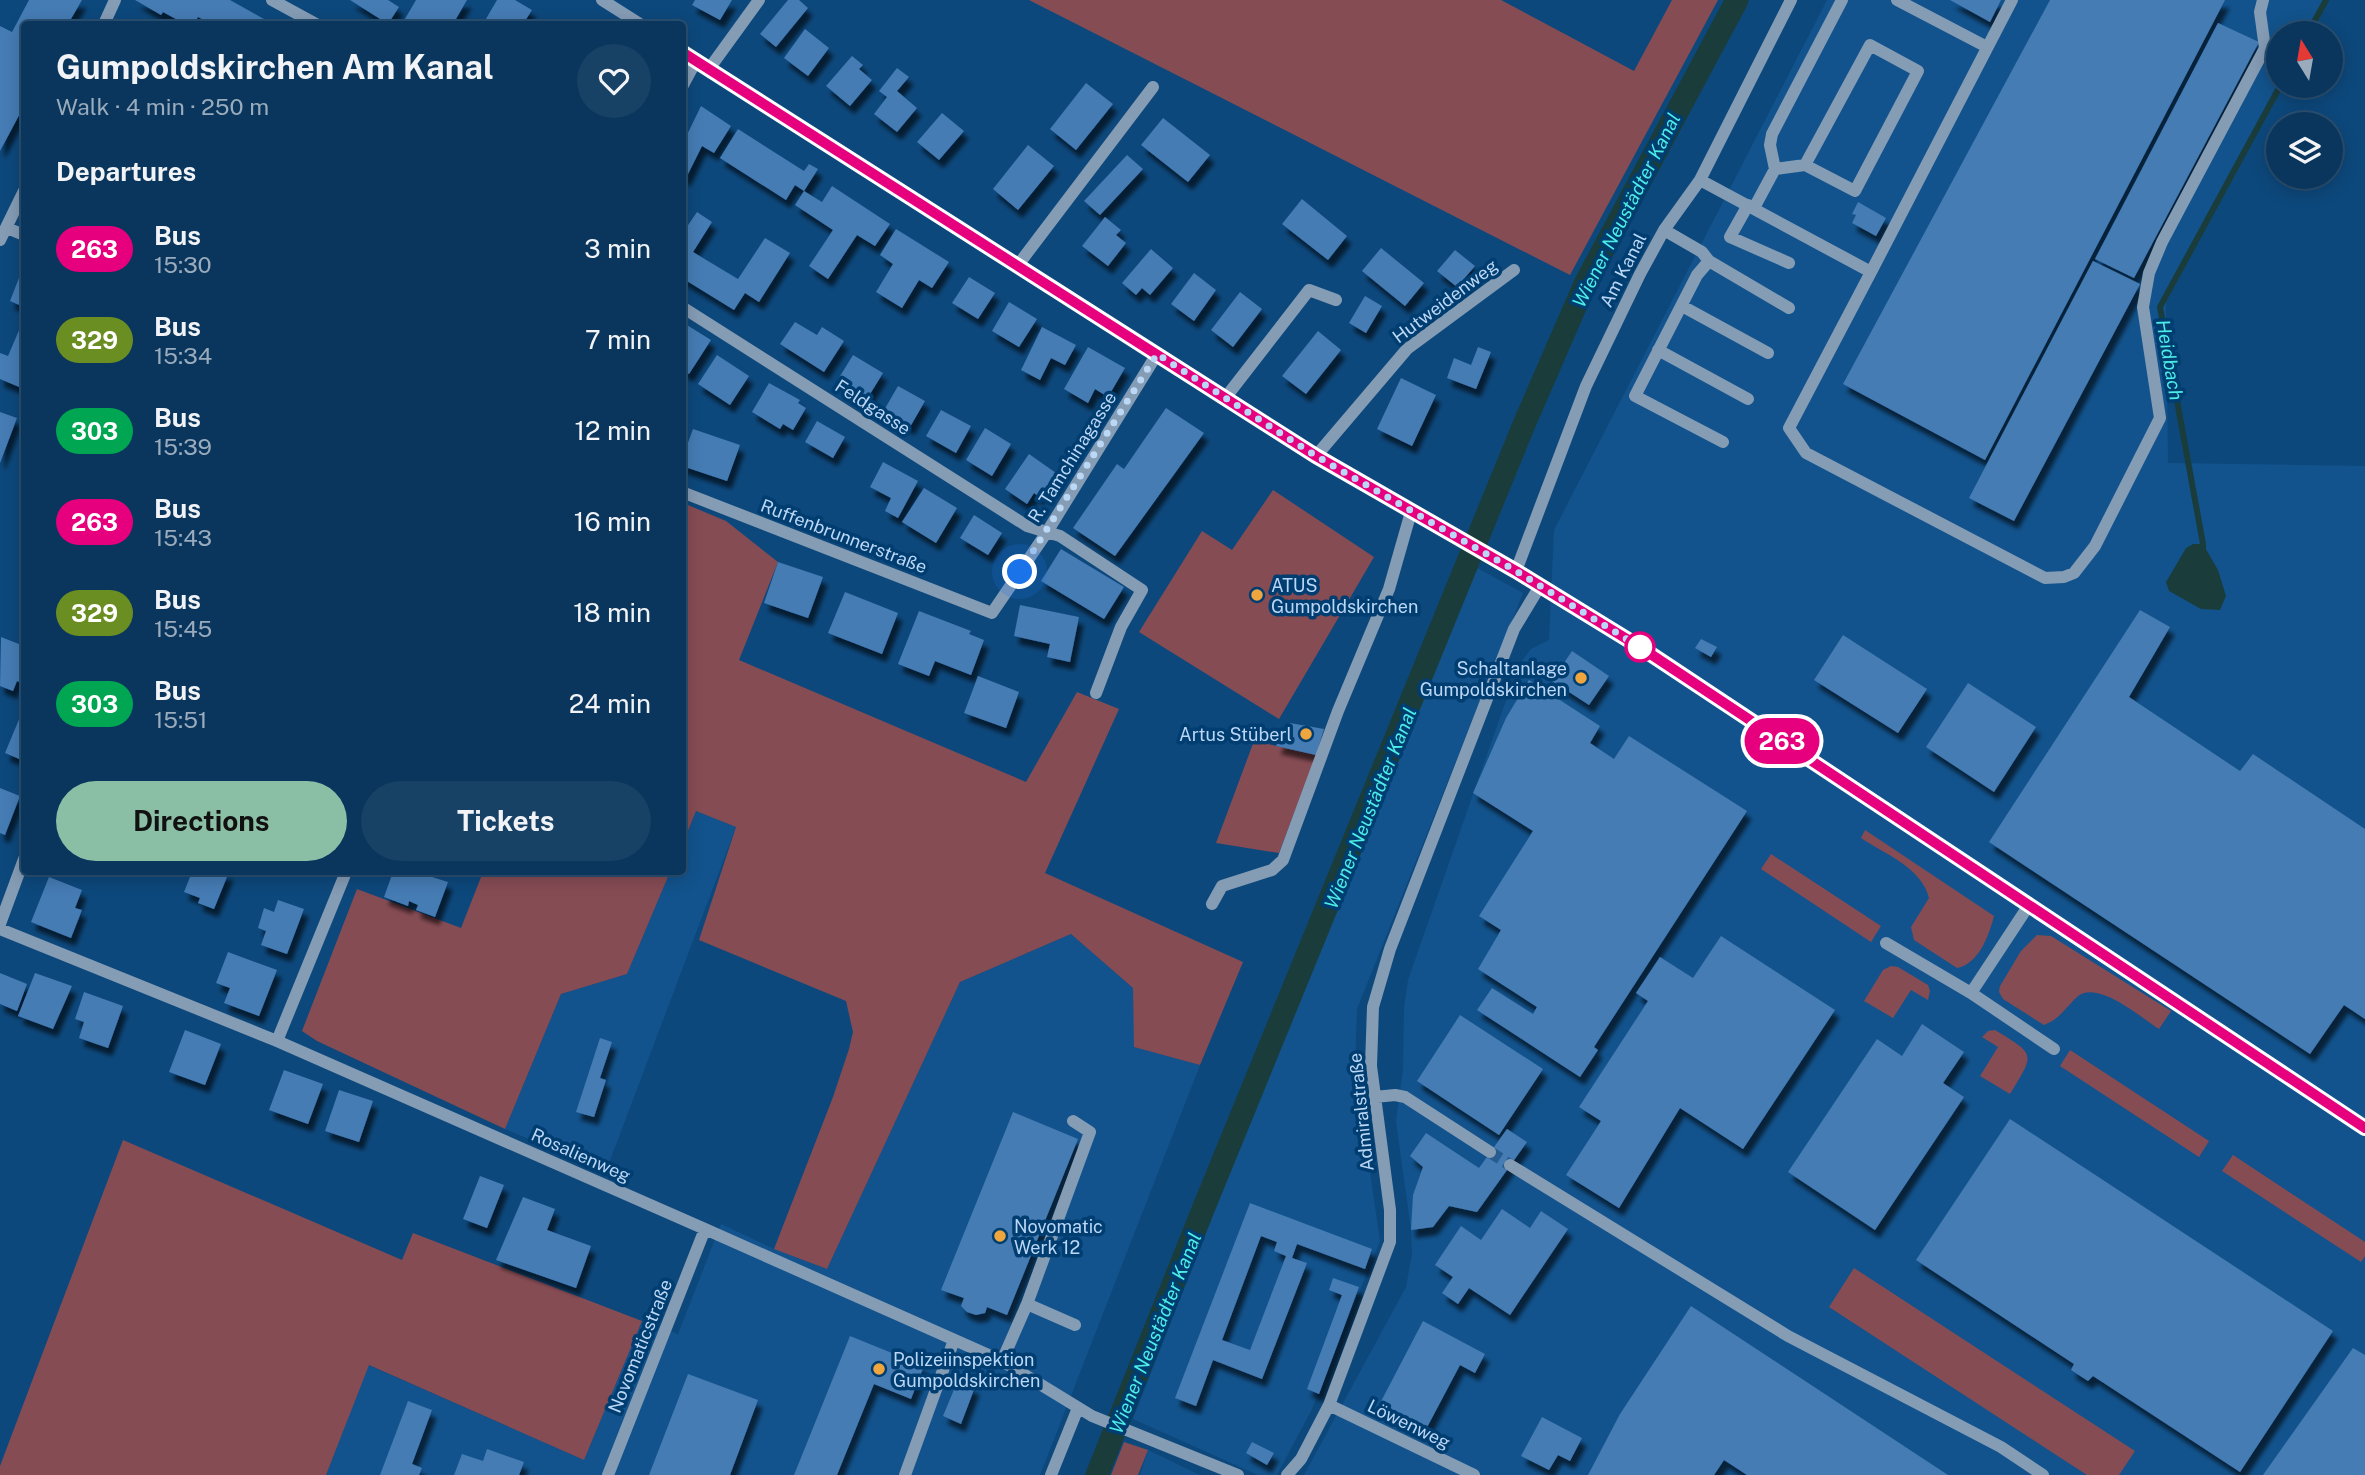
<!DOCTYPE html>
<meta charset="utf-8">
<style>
body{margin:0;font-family:"Public Sans",sans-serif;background:#184166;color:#f1f3f6;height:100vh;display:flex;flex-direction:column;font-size:26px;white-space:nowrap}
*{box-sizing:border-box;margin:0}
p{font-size:23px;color:#99abbc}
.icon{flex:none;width:38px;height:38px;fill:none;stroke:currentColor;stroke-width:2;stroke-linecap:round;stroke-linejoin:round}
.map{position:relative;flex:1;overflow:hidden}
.drawer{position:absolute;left:21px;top:21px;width:665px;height:854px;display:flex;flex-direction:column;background:#0a365d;border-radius:7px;box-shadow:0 4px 18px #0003,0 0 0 2px #2a5072}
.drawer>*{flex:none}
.badge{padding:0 14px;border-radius:23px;font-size:24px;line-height:46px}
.needle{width:46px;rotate:349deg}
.buttons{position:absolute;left:2266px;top:21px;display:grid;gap:14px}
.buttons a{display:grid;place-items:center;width:77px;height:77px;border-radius:50%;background:#0a365d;box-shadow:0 4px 18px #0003,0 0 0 2px #2a5072;font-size:35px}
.you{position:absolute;width:35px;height:35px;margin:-18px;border:5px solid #fff;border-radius:50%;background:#1a73e8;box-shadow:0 0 0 10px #1a73e833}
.map>.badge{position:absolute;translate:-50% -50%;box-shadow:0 0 0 4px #fff}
h2{padding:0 35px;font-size:26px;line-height:63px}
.round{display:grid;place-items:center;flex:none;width:74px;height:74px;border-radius:37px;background:#184166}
.headline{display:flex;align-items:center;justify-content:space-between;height:119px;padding:0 35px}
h1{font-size:33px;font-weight:700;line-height:52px}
.primary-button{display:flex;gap:14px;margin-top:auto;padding:14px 35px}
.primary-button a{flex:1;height:80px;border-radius:42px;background:#8abfa5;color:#111;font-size:28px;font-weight:700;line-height:80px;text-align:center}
.primary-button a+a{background:#184166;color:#f1f3f6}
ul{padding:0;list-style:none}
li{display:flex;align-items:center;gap:21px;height:91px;padding:0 35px}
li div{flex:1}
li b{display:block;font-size:26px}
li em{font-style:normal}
li .badge{min-width:77px;font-weight:700;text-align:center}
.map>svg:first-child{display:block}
.built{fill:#12538d}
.green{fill:#864c54}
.water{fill:#1a3d3b}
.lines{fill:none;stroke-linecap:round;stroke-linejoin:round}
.stream{stroke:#1a3d3b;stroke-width:6}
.canal{stroke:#1a3d3b;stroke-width:23}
.building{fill:#457bb4;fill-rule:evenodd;filter:url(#shadow)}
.minor-tunnel{stroke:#275d8e;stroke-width:12;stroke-dasharray:12 6;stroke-linecap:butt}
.minor{stroke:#859cb5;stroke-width:12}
.line-casing{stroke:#fff;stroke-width:16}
.line{stroke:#e6007e;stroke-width:10}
.walk{stroke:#bbd7f6;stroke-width:7;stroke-dasharray:0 12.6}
.poi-dot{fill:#f0a63f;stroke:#003d70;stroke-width:2.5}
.stop-dot{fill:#fff;stroke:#e6007e;stroke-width:3.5}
.labels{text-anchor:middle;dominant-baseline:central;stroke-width:7;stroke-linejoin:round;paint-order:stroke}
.street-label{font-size:18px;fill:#bbd7f6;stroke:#003d70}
.poi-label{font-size:18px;fill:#bbd7f6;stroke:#003d70;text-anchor:start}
.water-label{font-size:19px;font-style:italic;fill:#4cede6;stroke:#003d70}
</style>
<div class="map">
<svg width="2365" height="1475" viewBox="0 0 2365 1475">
<defs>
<filter id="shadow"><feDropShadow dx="4.5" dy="8" stdDeviation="2" flood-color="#0009"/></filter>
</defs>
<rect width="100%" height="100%" fill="#0d487c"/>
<path class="built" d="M1827 0H2325L2308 33H2278L2280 86 2166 303 2168 463 2365 466V1475H1304L1406 1287 1412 1254 1411 1230 1396 1121 1403 1069 1404 1008 1408 980 1518 666 1531 649 1549 640 1554 530Z
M1468 563 1523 593 1357 1009 1355 1068 1380 1241 1312 1409 1277 1475H1258L1133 1419Z
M696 811 736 827 606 1171 505 1129 561 994 627 974 670 872H682L683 843Z
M1071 934 1133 988 1135 1047 1200 1065 1040 1475H326L368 1365 584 1460 642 1321 678 1334 721 1224 774 1249 827 1269 960 982Z
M1148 1450 1200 1475H1140Z"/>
<path class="green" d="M1029 0H1501L1634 71 1672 0H1718L1570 275Z
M1273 490 1374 557 1279 719 1139 632 1202 531 1232 550Z
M683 503 726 521 778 562 739 660 1026 782 1077 692 1119 709 1045 873 1243 962 1200 1065 1134 1047 1133 988 1071 934 960 982 827 1269 774 1249 833 1097 849 1049 853 1032 846 1001 699 940 736 827 696 811 683 843Z
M1254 741 1316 755 1279 853 1216 843Z
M1865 830 1994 916C1989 935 1979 964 1957 968L1914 940 1911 927 1929 898C1922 868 1885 854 1861 838Z
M1771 854 1881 926 1871 942 1761 869Z
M483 872H670L627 974 561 994 505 1129 317 1041 302 1031 357 889 461 928Z
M2037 935 2051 936 2171 1011 2159 1029C2140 1017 2097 979 2077 997 2065 1008 2060 1019 2044 1025L2003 999 1999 992 2000 986 2021 951Z
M1891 966 1898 967 1928 985 1930 991 1928 1000 1911 990 1893 1018 1864 1001 1883 970Z
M1995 1030C2036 1055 2035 1053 2010 1094L1980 1076 1998 1047 1982 1037 1988 1031Z
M2070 1050 2209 1141 2199 1157 2060 1066Z
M123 1140 402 1260 413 1233 642 1321 584 1460 369 1365 326 1475H0V1466Z
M2233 1155 2365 1242V1256L2361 1262 2222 1171Z
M1854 1268 2135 1451 2119 1475H2087L1829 1307Z
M1124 1442 1148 1450 1138 1475H1111Z"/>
<path class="water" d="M2193 544H2203L2218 570 2226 596 2220 610 2201 609 2169 591 2166 582 2186 548Z"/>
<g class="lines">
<path class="stream" d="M2308 33 2326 0
M2203 552V544L2160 307 2280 86"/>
<path class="canal" d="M1097 1475 1202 1212 1525 422 1586 282 1737 0"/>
</g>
<path class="building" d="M29 0H82L68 24H24V106L0 151V26L12 32Z
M135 0H230L273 24H212L198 17 194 24H185L163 12 161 15Z
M350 0H388L399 7 388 24Z
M416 0H467L453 24H402Z
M497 0H515L532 10 523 24H483Z
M695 0H732L720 20 692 5Z
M788 0H799L808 8 776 47 760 34Z
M1950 0H2001L1990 22Z
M2050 0H2225L1985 460 1843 384Z
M2218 23 2259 42 2134 278 2095 259Z
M805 29 829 48 808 76 784 58Z
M852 56 863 65 859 69 872 80 850 106 826 86Z
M897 68 909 77 897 91 917 108 897 132 874 114 887 97 879 91Z
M1086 83 1113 104 1076 150 1050 129Z
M701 106 731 126 714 153 702 146 686 178 682 177V145Z
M942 113 964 131 939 160 917 142Z
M1163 118 1210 155 1188 182 1141 145Z
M738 129 804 171 809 164 818 169 804 191 795 185 786 200 720 158Z
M1028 145 1054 166 1018 210 993 189Z
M1127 155 1143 169 1100 215 1084 201Z
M832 186 890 224 875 246 857 235 828 279 809 266 833 230 795 205 804 191 822 202Z
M1302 199 1347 236 1328 260 1282 224Z
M1858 202 1886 218 1876 236 1852 223 1856 215 1852 214Z
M697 212 712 222 693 252 738 279 765 238 790 253 759 302 745 293 734 310 682 278V234Z
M1105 217 1121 230 1116 235 1126 243 1108 266 1082 246Z
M896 229 949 262 932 288 919 280 902 308 876 292 893 264 880 255Z
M1381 248 1424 283 1405 306 1362 271Z
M1151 249 1173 268 1150 295 1142 288 1136 295 1122 283Z
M1455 250 1475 266 1457 287 1437 271Z
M2093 261 2140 284 2014 521 1969 498Z
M24 265V307L10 301Z
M1194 273 1216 290 1194 321 1171 304Z
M969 277 995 293 978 319 952 303Z
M1240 292 1262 309 1233 347 1211 330Z
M1365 296 1382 306 1366 333 1349 323Z
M1009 302 1037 319 1019 347 992 331Z
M682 322 711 340 689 374 682 370Z
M795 322 817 335 822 327 844 341 824 372 780 344Z
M1042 327 1076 345 1065 365 1051 358 1040 380 1021 370Z
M20 328 24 330V389L0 379V353L8 356Z
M1318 331 1341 350 1306 394 1282 376Z
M1088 347 1125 368 1108 397 1095 389 1088 403 1064 389Z
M1478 347 1491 352 1476 389 1447 378 1454 358 1471 365Z
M717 355 749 376 730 405 698 384Z
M853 355 883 373 867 399 837 381Z
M1401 378 1436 395 1412 446 1377 429Z
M769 383 800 400 798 403 806 408 793 430 783 424 780 429 752 412Z
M898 386 925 401 910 427 883 412Z
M1166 408 1204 433 1115 556 1073 528 1117 464 1124 469Z
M941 410 971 426 956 453 926 436Z
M0 412 17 418 0 463Z
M817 421 845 437 833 458 805 442Z
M985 428 1011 444 992 476 966 460Z
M693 429 740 445 727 481 682 466V459Z
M1029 454 1056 473 1039 497 1034 493 1027 504 1005 489Z
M883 462 918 481 898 518 885 511 891 498 870 487Z
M924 488 957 508 936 543 902 522Z
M974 515 1002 533 988 555 960 538Z
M1061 549 1124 587 1104 619 1041 581Z
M778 562 823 577 808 618 764 603Z
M845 592 898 613 882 654 828 633Z
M1020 605 1079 617 1070 662 1047 657 1050 644 1014 636Z
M2140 610 2170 627 2129 697 2240 771 2253 754 2365 829V1019L2344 1005 2310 1054 1989 842Z
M919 611 971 631 969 634 984 640 971 675 935 661 929 676 898 664Z
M1843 635 1927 689 1898 733 1814 680Z
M1 637 24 646V684L17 681 13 691 0 686Z
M1701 639 1717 647 1711 657 1695 648Z
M1572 651 1609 676 1589 705 1552 681Z
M978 676 1019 692 1006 728 964 713Z
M1529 680 1600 726 1590 743 1614 759 1629 736 1747 811 1594 1047 1598 1050 1580 1077 1477 1010 1492 988 1533 1014 1537 1007 1478 969 1501 930 1479 916 1533 831 1473 793 1506 718Z
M1968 683 2036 727 1994 792 1926 747Z
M20 717 24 719V761L5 753Z
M1290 723 1324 729 1316 755 1276 746Z
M0 788 20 796 5 835 0 833Z
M192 872H229L214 909 198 903 200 898 184 892Z
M393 872H416L448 882 435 917 416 910 418 905 409 901 408 906 384 897Z
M49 877 82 890 75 908 82 910 71 938 31 922Z
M278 900 304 909 287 954 261 945 266 931 258 928 264 908 274 912Z
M1721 936 1835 1010 1743 1149 1680 1108 1619 1208 1566 1175 1601 1121 1579 1107 1648 1001 1636 993 1660 957 1693 978Z
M228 952 277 970 259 1016 224 1003 230 988 216 983Z
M0 973 27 984 17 1011 0 1004Z
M35 973 72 986 53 1029 18 1016Z
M84 992 123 1006 108 1048 79 1038 84 1022 75 1019Z
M1460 1015 1543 1069 1499 1135 1417 1081Z
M1922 1024 1964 1052 1943 1083 1964 1097 1875 1230 1788 1172 1877 1039 1902 1056Z
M185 1030 221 1044 205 1085 169 1072Z
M600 1038 612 1042 600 1078 606 1080 594 1117 576 1112Z
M284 1070 323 1084 308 1124 269 1110Z
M339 1090 373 1101 359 1142 325 1131Z
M1013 1112 1078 1139 1007 1315 987 1307 985 1313 976 1315 967 1312 961 1306 964 1298 941 1290Z
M2010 1119 2333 1331 2240 1472 2093 1376 2088 1381 2071 1370 2074 1364 1916 1260Z
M1507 1129 1527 1142 1477 1212 1449 1206 1433 1227 1411 1230 1413 1195 1423 1167 1410 1156 1426 1133 1479 1168Z
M480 1176 504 1185 487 1228 463 1219Z
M523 1197 555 1209 547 1230 591 1246 576 1288 496 1260Z
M1250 1203 1372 1249 1365 1269 1297 1244 1292 1258 1307 1263 1262 1379 1213 1360 1196 1406 1175 1398ZM1261 1236 1277 1242 1274 1251 1286 1256 1250 1350 1222 1340Z
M1502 1209 1530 1228 1541 1211 1568 1229 1510 1315 1469 1288 1458 1304 1442 1293 1453 1277 1435 1265 1461 1226 1481 1240Z
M1333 1278 1359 1287 1319 1394 1307 1389 1342 1295 1329 1290Z
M1691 1306 1948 1475H1747L1724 1460 1714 1475H1588L1620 1414Z
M1423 1321 1485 1354 1475 1373 1460 1365 1424 1433 1377 1409Z
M850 1336 924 1366 911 1399 874 1384 837 1475H794Z
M2353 1348 2365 1355V1475H2263Z
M688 1374 758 1400 730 1475H649Z
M958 1380 975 1387 961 1424 943 1416Z
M408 1401 432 1410 412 1464 422 1468 419 1475H380Z
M1542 1417 1582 1438 1570 1461 1558 1455 1549 1470 1521 1456Z
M1252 1442 1274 1453 1267 1465 1246 1453Z
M487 1449 524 1462 519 1475H454L462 1454 483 1461Z"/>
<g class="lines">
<path class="minor-tunnel" d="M1490 1152 1510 1165"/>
<path class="minor" d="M272 0 316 24
M602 0 640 24
M1897 0 1987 47
M104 24 115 0
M682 52 1316 456 1516 571 1643 649 2365 1128
M709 69 759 0
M682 87 696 61
M1775 169 1805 165 1870 45 1918 71 1855 191 1805 165
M1700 180 1871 272 1789 428 1806 453 2045 578 2064 577 2074 573 2095 546 2160 418 2143 307 2149 273 2162 242 2265 48 2260 12 2263 0
M1748 205 1730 237 1789 263
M1754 208 1775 169 1770 145 1772 134 1842 0
M7 228 24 235
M1664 230 1702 252 1709 261 1789 308
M0 240 24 191
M1709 261 1697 275 1635 396 1723 442
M1018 265 1153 87
M1871 272 2012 0
M1682 306 1768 353
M682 307 1027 526 1060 536 1142 590 1121 627 1096 693
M1658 350 1748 399
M1226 397 1309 290 1336 300
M1316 456 1407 349 1514 270
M682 492 992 613 1047 532 1157 354
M1516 571 1586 386 1640 274 1664 230 1700 180 1791 0
M1212 904 1222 886 1272 870 1283 860 1338 711 1389 589 1411 512
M2029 905 1971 993 2054 1049
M0 924 24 859
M0 929 277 1041 705 1229 1002 1361 1092 1416 1238 1475
M1886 943 1971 993
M277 1041 346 872
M1375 1097 1395 1095 1405 1097 1490 1152
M1510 1165 1788 1336 2001 1447 2043 1475
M1027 1304 1075 1325
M1002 1361 1027 1304 1090 1132 1073 1121
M1329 1405 1474 1475
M608 1475 705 1229
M905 1475 954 1340
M1051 1475 1078 1408
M1287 1475 1301 1459 1329 1405 1390 1242V1210L1371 1066 1373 1007 1390 949 1514 629 1540 586"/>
</g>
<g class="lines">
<g class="line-casing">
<path id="line" d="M682 52 1316 456 1516 571 1643 649 2365 1128"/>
</g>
<use href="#line" class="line"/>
<path class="walk" d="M1020 572 1157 354 1316 456 1516 571 1643 649 1640 647"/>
</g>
<g class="poi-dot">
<circle cx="1257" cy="595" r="7"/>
<circle cx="1581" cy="678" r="7"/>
<circle cx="1306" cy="734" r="7"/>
<circle cx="1000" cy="1236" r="7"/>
<circle cx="879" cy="1369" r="7"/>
</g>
<circle class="stop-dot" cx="1640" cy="647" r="14"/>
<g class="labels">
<g class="street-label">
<text transform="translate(1623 270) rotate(-63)">Am Kanal</text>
<text transform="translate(1445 301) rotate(-37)">Hutweidenweg</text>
<text transform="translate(873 407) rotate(33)">Feldgasse</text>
<text transform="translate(1072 457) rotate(-58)">R. Tamchinagasse</text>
<text transform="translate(844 536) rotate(21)">Ruffenbrunnerstraße</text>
<text transform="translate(1361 1112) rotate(-96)">Admiralstraße</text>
<text transform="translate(581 1155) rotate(24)">Rosalienweg</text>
<text transform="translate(640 1346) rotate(-68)">Novomaticstraße</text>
<text transform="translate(1409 1424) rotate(26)">Löwenweg</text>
</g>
<g class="poi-label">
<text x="1271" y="585">ATUS<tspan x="1271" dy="21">Gumpoldskirchen</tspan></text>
<text x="1567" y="668" text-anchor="end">Schaltanlage<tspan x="1567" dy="21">Gumpoldskirchen</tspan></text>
<text x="1292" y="734" text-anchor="end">Artus Stüberl</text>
<text x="1014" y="1226">Novomatic<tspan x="1014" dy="21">Werk 12</tspan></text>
<text x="893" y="1359">Polizeiinspektion<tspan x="893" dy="21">Gumpoldskirchen</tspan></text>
</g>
<g class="water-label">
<text transform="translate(1626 210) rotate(-63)">Wiener Neustädter Kanal</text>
<text transform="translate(2170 360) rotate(80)">Heidbach</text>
<text transform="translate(1370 808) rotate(-68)">Wiener Neustädter Kanal</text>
<text transform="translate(1155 1333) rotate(-68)">Wiener Neustädter Kanal</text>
</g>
</g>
</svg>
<div class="buttons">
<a><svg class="needle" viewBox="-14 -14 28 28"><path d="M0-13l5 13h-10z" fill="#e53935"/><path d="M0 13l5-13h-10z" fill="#99abbc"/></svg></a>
<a><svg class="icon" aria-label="layers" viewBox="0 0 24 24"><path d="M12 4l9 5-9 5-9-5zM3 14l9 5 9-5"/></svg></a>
</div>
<div class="you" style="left:1020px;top:572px"></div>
<b class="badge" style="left:1782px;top:741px;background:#e6007e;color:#fff">263</b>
<section class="drawer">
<div class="headline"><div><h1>Gumpoldskirchen Am Kanal</h1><p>Walk · 4 min · 250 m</p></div><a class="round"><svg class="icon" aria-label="heart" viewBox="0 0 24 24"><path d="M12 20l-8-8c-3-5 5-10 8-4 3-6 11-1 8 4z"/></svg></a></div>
<h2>Departures</h2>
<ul>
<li><span class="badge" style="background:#e6007e;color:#fff">263</span><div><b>Bus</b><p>15:30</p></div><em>3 min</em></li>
<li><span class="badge" style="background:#6b8e23;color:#fff">329</span><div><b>Bus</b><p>15:34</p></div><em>7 min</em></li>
<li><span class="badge" style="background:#00a651;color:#fff">303</span><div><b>Bus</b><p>15:39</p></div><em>12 min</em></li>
<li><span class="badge" style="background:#e6007e;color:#fff">263</span><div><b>Bus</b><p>15:43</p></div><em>16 min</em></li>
<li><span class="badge" style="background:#6b8e23;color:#fff">329</span><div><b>Bus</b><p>15:45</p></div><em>18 min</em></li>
<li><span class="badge" style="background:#00a651;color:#fff">303</span><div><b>Bus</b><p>15:51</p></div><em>24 min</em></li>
</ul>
<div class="primary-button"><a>Directions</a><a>Tickets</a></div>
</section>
</div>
